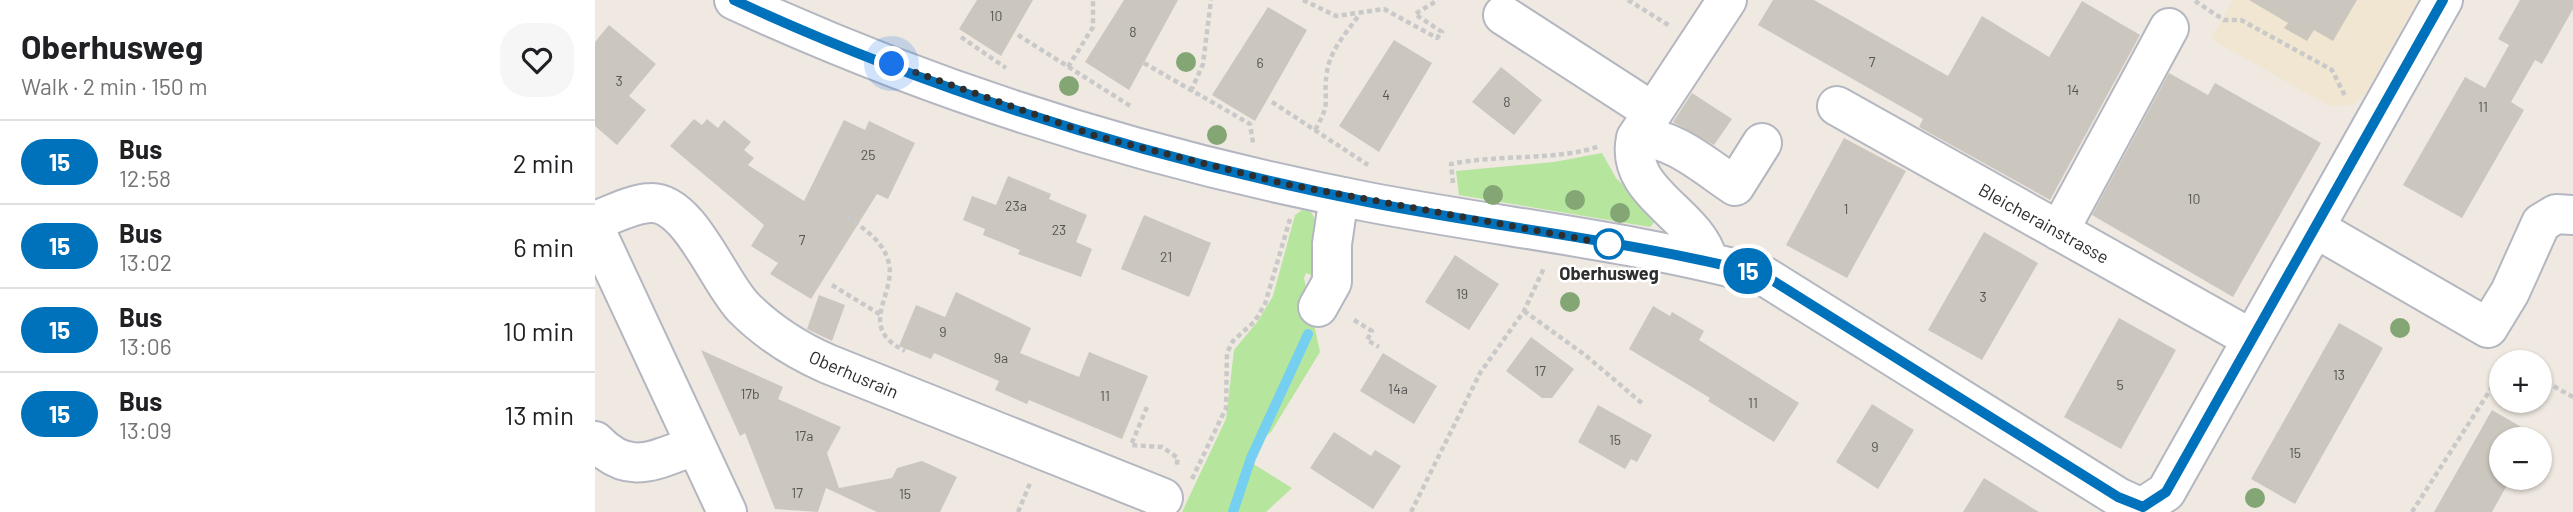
<!DOCTYPE html>
<meta charset="utf-8">
<style>
body{margin:0;font-family:Barlow,sans-serif;background:#f6f6f6;color:#202124;height:100vh;display:flex;flex-direction:column;font-size:26px;white-space:nowrap}
*{box-sizing:border-box;margin:0}
p{font-size:23px;color:#757577}
.icon{flex:none;width:38px;height:38px;fill:none;stroke:currentColor;stroke-width:2;stroke-linecap:round;stroke-linejoin:round}
.map{position:relative;flex:1;overflow:hidden}
.side{display:flex;flex-direction:column;background:#fff;width:595px}
.side>*{flex:none}
.badge{padding:0 14px;border-radius:23px;font-size:24px;line-height:46px}
.tools{position:absolute;left:1894px;top:350px;display:grid;gap:14px}
.tools a{display:grid;place-items:center;width:63px;height:63px;border-radius:50%;background:#fff;box-shadow:0 2px 5px #0004;font-size:35px}
.you{position:absolute;width:35px;height:35px;margin:-18px;border:5px solid #fff;border-radius:50%;background:#1a73e8;box-shadow:0 0 0 10px #1a73e833}
.map>.badge{position:absolute;translate:-50% -50%;box-shadow:0 0 0 4px #fff}
.round{display:grid;place-items:center;flex:none;width:74px;height:74px;border-radius:28px;background:#f6f6f6}
.overview{display:flex;align-items:center;justify-content:space-between;height:119px;padding:0 21px}
h1{font-size:33px;font-weight:700;line-height:52px}
ul{padding:0;list-style:none}
li{display:flex;align-items:center;gap:21px;height:84px;padding:0 21px;border-top:2px solid #e0e0e0}
li div{flex:1}
li b{display:block;font-size:26px}
li em{font-style:normal}
li .badge{min-width:77px;font-weight:700;text-align:center}
main{display:flex;flex:1;min-height:0}
.map>svg:first-child{display:block}
.education{fill:#f0e6d1}
.green{fill:#b6e59e}
.lines{fill:none;stroke-linecap:round;stroke-linejoin:round}
.stream{stroke:#75cff0;stroke-width:10}
.building{fill:#cbc7bf}
.minor-casing{stroke:#b4b7c1;stroke-width:42}
.path{stroke:#c9c9c9;stroke-width:4.5;stroke-dasharray:5 3.5;stroke-linecap:butt}
.minor{stroke:#fff;stroke-width:38}
.tree{fill:#84a574}
.line-casing{stroke:#fff;stroke-width:16}
.line{stroke:#0072bc;stroke-width:10}
.walk{stroke:#2e2e2e;stroke-width:7;stroke-dasharray:0 12.6}
.stop-dot{fill:#fff;stroke:#0072bc;stroke-width:3.5}
.labels{text-anchor:middle;dominant-baseline:central;stroke-width:5;stroke-linejoin:round;paint-order:stroke}
.number-label{font-size:14px;fill:#555452}
.street-label{font-size:18px;fill:#2e2e2e;stroke:#fff}
.stop-label{font-size:18px;font-weight:bold;fill:#2e2e2e;stroke:#fff}
</style>
<main>
<section class="side">
<div class="overview"><div><h1>Oberhusweg</h1><p>Walk · 2 min · 150 m</p></div><a class="round"><svg class="icon" aria-label="heart" viewBox="0 0 24 24"><path d="M12 20l-8-8c-3-5 5-10 8-4 3-6 11-1 8 4z"/></svg></a></div>
<ul>
<li><span class="badge" style="background:#0072bc;color:#fff">15</span><div><b>Bus</b><p>12:58</p></div><em>2 min</em></li>
<li><span class="badge" style="background:#0072bc;color:#fff">15</span><div><b>Bus</b><p>13:02</p></div><em>6 min</em></li>
<li><span class="badge" style="background:#0072bc;color:#fff">15</span><div><b>Bus</b><p>13:06</p></div><em>10 min</em></li>
<li><span class="badge" style="background:#0072bc;color:#fff">15</span><div><b>Bus</b><p>13:09</p></div><em>13 min</em></li>
</ul>
</section>
<div class="map">
<svg width="1978" height="512" viewBox="0 0 1978 512">
<rect width="100%" height="100%" fill="#efe9e1"/>
<path class="education" d="M1638 0H1823L1770 94 1758 105 1734 106 1616 39Z"/>
<path class="green" d="M1007 153 1021 178 1062 219 1055 227 864 195 861 171 959 162Z
M707 210 716 212 726 229 723 278 711 273 709 278 725 352 676 432 658 448 652 460 697 488 671 512H587L631 419 639 350 663 321 678 296 700 215Z"/>
<g class="lines">
<path class="stream" d="M638 512 656 458 713 334"/>
</g>
<path class="building" d="M382 0H438L406 56 364 29Z
M529 0H583L534 90 490 62Z
M1178 0H1219L1353 76 1387 16 1454 57 1487 1 1545 35 1455 200 1324 127 1328 119 1163 25Z
M1654 0H1762L1738 41 1719 30 1712 41 1689 28 1693 23Z
M1925 0H1978V9L1947 64 1940 60 1916 102 1929 110 1867 218 1808 185 1870 77 1890 88 1914 45 1903 39Z
M673 7 712 30 660 121 617 95Z
M14 25 61 64 34 96 51 110 22 145 0 126V42Z
M799 40 837 63 784 152 744 126Z
M906 67 947 100 919 135 877 102Z
M1574 73 1613 95 1620 83 1726 143 1638 297 1497 215Z
M1097 93 1137 119 1119 145 1078 122Z
M99 119 107 125 112 119 123 128 129 120 156 142 149 150 159 158 153 165 209 201 249 120 270 130 274 121 320 143 293 199 282 194 216 299 175 274 183 263 156 246 169 225 75 146Z
M1249 138 1311 171 1252 278 1191 245Z
M413 176 456 194 454 199 492 215 481 242 497 249 486 277 423 254 425 250 388 235 390 229 368 220 377 196 401 205Z
M549 215 616 243 594 297 526 269Z
M1389 232 1443 263 1387 360 1333 330Z
M860 255 904 284 874 330 830 302Z
M361 292 436 328 425 353 484 377 494 352 553 376 527 439 434 400 432 404 400 390 404 381 339 353 336 359 304 346 321 305 350 317Z
M224 295 250 305 237 341 212 329Z
M1058 306 1075 316 1077 312 1109 331 1104 340 1204 403 1179 442 1113 401 1115 398 1034 349Z
M1524 318 1581 350 1526 449 1469 417Z
M1744 323 1788 348 1700 504 1656 479Z
M936 337 979 369 957 398H947L911 371Z
M106 350 188 387 183 399 246 427 232 453 244 488 297 478 302 468 327 461 362 477 345 512H282L231 488 223 512 180 509 150 433 145 436Z
M788 353 842 386 819 424 765 391Z
M1277 404 1319 430 1283 489 1241 462Z
M1003 405 1057 435 1042 462 1036 459 1030 469 983 442Z
M1897 410 1940 435 1938 439H1906V478H1916L1897 512H1839Z
M739 432 776 456 780 450 806 466 778 509 715 468Z
M1389 478 1444 512H1368Z"/>
<g class="lines">
<g class="minor-casing">
<path id="minor" d="M139 0C340 93 556 160 773 202 904 227 1039 241 1169 276L1523 497 1556 512
M908 15 1058 112
M1242 106 1657 339
M1041 138C1076 135 1111 167 1140 186L1167 143
M0 221C16 215 39 203 56 203 95 202 124 283 149 308 174 333 201 350 233 364L568 498
M1720 228 1893 328 1915 292 1946 223 1961 214 1978 215
M0 229 132 512
M1464 231 1574 28
M1113 260C1101 213 1029 193 1041 138L1132 0
M723 307 737 282V244L744 196
M0 441C34 477 59 460 99 446
M1548 507 1571 492 1848 0"/>
</g>
<path class="path" d="M708 0 741 16 789 9 842 38 847 32 820 14 843 0
M1033 0 1075 26
M1600 1 1629 20H1646L1737 70 1751 98
M423 35 537 107
M366 37 411 68
M549 63 655 124 658 143
M473 67 498 27V0
M596 91 608 64 616 0
M677 102 773 165
M720 130C738 100 727 101 732 72 735 50 752 32 764 15
M858 183 856 164C903 154 964 161 1005 146
M252 217C268 228 287 240 293 260 304 293 259 326 310 351
M237 285 286 315
M929 311 990 355 1048 404
M759 320 777 331 772 340 784 347
M1913 362 1914 361
M1944 378 1978 397
M552 407 536 445 567 447 583 458 581 468
M597 479 631 408 632 353 638 341 660 321 670 304 695 219
M423 512 436 481
M816 512 885 373 929 311 949 268
M1817 512 1906 373"/>
<use href="#minor" class="minor"/>
</g>
<g class="tree">
<circle cx="591" cy="62" r="10"/>
<circle cx="474" cy="86" r="10"/>
<circle cx="622" cy="135" r="10"/>
<circle cx="898" cy="195" r="10"/>
<circle cx="980" cy="200" r="10"/>
<circle cx="1025" cy="213" r="10"/>
<circle cx="975" cy="302" r="10"/>
<circle cx="1805" cy="328" r="10"/>
<circle cx="1660" cy="498" r="10"/>
</g>
<g class="lines">
<g class="line-casing">
<path id="line" d="M139 0C340 93 556 159 773 202 904 228 1039 241 1169 275L1523 497 1548 507 1571 492 1848 0"/>
</g>
<use href="#line" class="line"/>
<path class="walk" d="M297 64 501 136 690 184 1014 244"/>
</g>
<circle class="stop-dot" cx="1014" cy="244" r="14"/>
<g class="labels">
<g class="number-label">
<text x="401" y="15">10</text>
<text x="538" y="31">8</text>
<text x="1277" y="61">7</text>
<text x="665" y="62">6</text>
<text x="24" y="80">3</text>
<text x="1478" y="89">14</text>
<text x="791" y="94">4</text>
<text x="912" y="101">8</text>
<text x="1888" y="106">11</text>
<text x="273" y="154">25</text>
<text x="1599" y="198">10</text>
<text x="421" y="205">23a</text>
<text x="1251" y="208">1</text>
<text x="464" y="229">23</text>
<text x="207" y="239">7</text>
<text x="571" y="256">21</text>
<text x="867" y="293">19</text>
<text x="1388" y="296">3</text>
<text x="348" y="331">9</text>
<text x="406" y="357">9a</text>
<text x="945" y="370">17</text>
<text x="1744" y="374">13</text>
<text x="1525" y="384">5</text>
<text x="803" y="388">14a</text>
<text x="155" y="393">17b</text>
<text x="510" y="395">11</text>
<text x="1158" y="402">11</text>
<text x="209" y="435">17a</text>
<text x="1020" y="439">15</text>
<text x="1280" y="446">9</text>
<text x="1700" y="452">15</text>
<text x="202" y="492">17</text>
<text x="310" y="493">15</text>
</g>
<g class="street-label">
<text transform="translate(1449 223) rotate(29)">Bleicherainstrasse</text>
<text transform="translate(259 374) rotate(23)">Oberhusrain</text>
</g>
<g class="stop-label">
<text x="1014" y="273">Oberhusweg</text>
</g>
</g>
</svg>
<div class="tools">
<a>+</a>
<a>−</a>
</div>
<div class="you" style="left:297px;top:64px"></div>
<b class="badge" style="left:1153px;top:271px;background:#0072bc;color:#fff">15</b>
</div>
</main>
